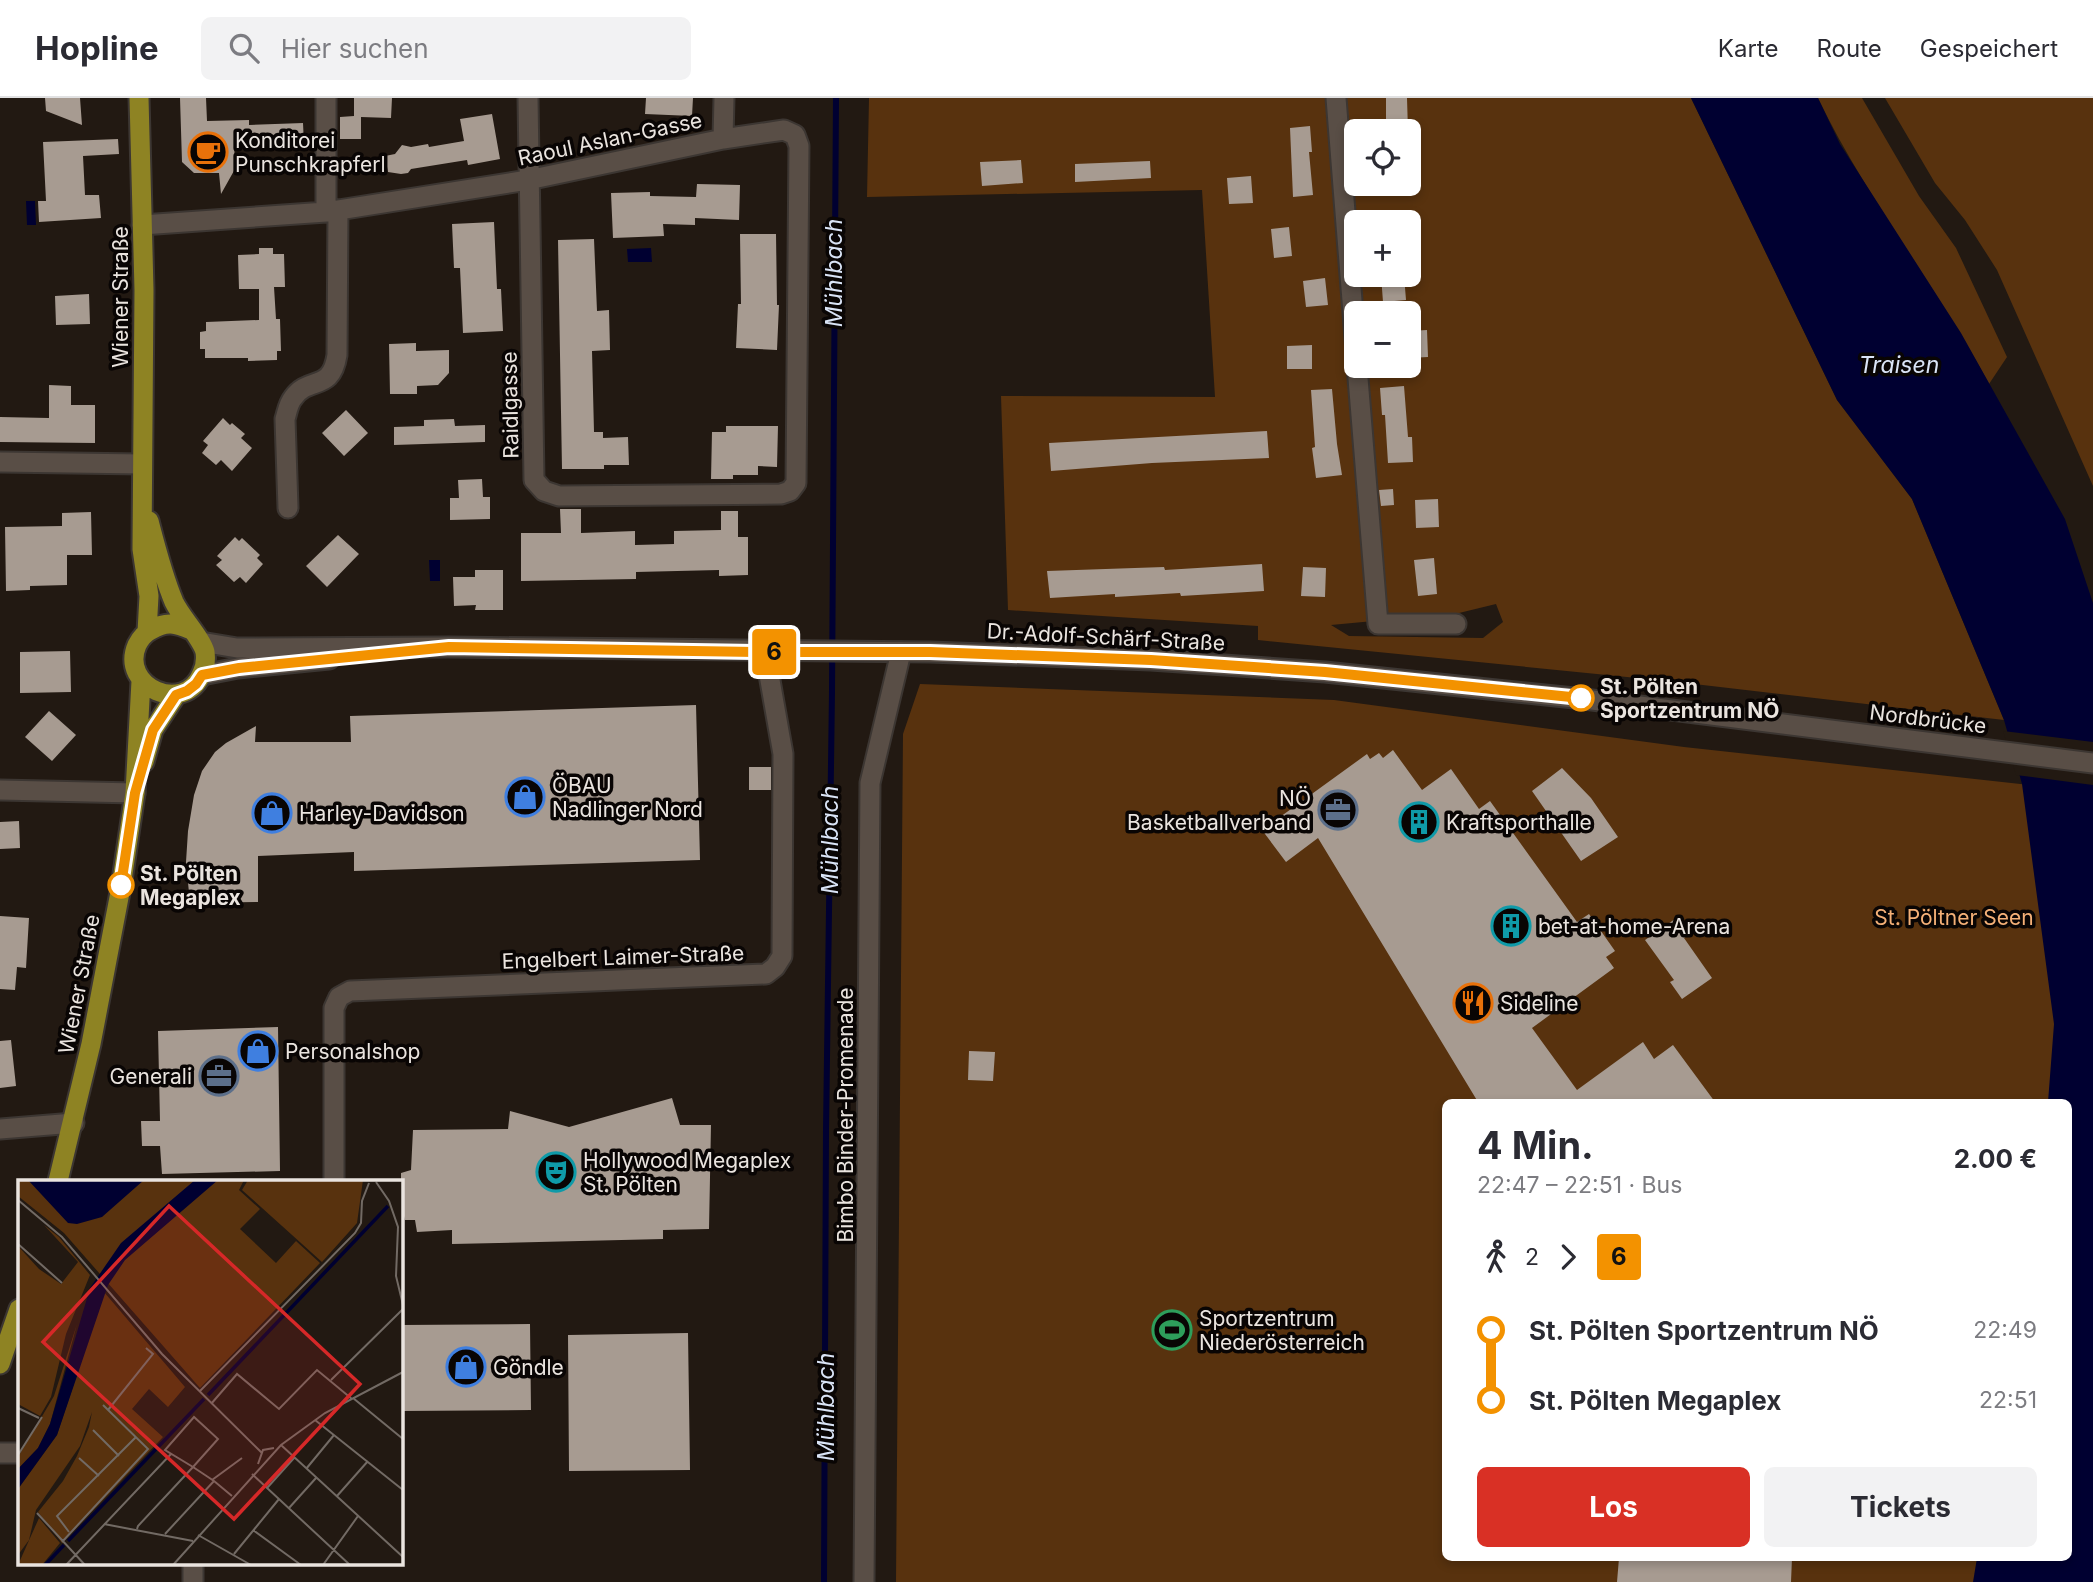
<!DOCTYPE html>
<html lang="de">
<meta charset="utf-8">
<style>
body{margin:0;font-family:Inter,sans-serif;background:#f2f2f3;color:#2b2b33;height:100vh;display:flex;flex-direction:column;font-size:26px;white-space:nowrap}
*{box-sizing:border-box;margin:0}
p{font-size:23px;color:#7c7c81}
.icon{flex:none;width:38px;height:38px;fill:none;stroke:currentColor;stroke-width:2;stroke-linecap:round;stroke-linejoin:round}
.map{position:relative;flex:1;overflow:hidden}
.sheet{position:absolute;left:1442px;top:1001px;width:630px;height:462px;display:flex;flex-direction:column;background:#fff;border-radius:10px;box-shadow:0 4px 10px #0003}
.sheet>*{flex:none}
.badge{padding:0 14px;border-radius:5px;font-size:24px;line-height:46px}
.tools{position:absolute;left:1344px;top:21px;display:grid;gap:14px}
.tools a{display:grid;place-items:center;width:77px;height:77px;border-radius:10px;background:#fff;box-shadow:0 4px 10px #0003;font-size:35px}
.map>.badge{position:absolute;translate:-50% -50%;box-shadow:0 0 0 4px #fff}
.legs{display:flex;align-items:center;gap:10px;height:77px;padding:0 35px;font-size:23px}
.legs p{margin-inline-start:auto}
.head{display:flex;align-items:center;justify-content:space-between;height:119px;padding:0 35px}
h1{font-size:38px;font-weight:700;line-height:52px}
.primary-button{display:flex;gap:14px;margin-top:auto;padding:14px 35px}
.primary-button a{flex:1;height:80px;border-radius:10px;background:#d93025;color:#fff;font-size:28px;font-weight:700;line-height:80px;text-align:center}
.primary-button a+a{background:#f2f2f3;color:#2b2b33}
ul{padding:0 35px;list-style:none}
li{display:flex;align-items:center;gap:24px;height:70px;font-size:26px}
li i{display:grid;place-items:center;width:10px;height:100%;margin:0 9px;background:currentColor}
li i::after{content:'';width:18px;height:18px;margin:-9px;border:5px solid;border-radius:50%;background:#fff}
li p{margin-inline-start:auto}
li:first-child i{background:linear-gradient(#0000 50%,currentColor 0)}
li:last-child i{background:linear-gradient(currentColor 50%,#0000 0)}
header{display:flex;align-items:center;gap:42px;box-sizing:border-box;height:98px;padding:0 35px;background:#fff;border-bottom:2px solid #e1e1e2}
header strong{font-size:33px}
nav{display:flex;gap:38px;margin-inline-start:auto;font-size:24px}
.search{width:490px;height:63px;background:#f2f2f3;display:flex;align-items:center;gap:18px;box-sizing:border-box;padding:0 24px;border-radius:10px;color:#7c7c81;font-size:26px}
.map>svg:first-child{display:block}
.green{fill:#58320e;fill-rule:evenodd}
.water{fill:#000031}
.pier{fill:#221912}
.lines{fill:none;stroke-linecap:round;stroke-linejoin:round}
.stream{stroke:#000031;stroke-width:6}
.building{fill:#a79b91}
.minor-casing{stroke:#3c3632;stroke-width:23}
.tertiary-casing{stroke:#3c3632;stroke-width:23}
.primary-casing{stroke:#3c3632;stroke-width:23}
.minor{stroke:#594e46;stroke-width:19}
.tertiary{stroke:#594e46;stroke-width:19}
.primary{stroke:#8e8323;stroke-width:19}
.line-1-casing{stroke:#fff;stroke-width:16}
.line-1{stroke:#f39200;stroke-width:10}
.stop-1-dot{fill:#fff;stroke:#f39200;stroke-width:3.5}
.labels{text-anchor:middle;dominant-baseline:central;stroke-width:7;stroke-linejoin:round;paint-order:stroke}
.street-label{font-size:21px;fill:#eae4df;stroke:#090504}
.poi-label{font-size:21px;fill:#eae4df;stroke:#090504;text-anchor:start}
.stop-label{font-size:21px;font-weight:bold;fill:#eae4df;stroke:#090504;text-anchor:start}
.park-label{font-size:21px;fill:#f4b077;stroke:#090504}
.water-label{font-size:23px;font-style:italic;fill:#dae4f6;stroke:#090504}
.inset-river{fill:none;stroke:#000031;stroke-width:3.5}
.inset-road{fill:none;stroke:#726a64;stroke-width:2}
.view{fill:#d62828;fill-opacity:0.15;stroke:#d62828;stroke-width:3.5}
.inset-edge{fill:none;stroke:#eae4df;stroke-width:3.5}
</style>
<header>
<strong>Hopline</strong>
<div class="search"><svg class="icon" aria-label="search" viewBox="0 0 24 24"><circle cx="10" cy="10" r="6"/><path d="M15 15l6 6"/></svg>Hier suchen</div>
<nav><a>Karte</a><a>Route</a><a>Gespeichert</a></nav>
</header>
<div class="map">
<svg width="2093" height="1484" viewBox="0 0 2093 1484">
<rect width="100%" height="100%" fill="#221912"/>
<path class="green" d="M869 0H1691L1837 302 1912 401 2004 622 1677 584 1258 542V528L1008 512 1001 298 1215 299 1202 92 867 99ZM1356 33H1409V86H1356ZM1356 124H1409V177H1356ZM1356 215H1409V268H1356ZM1496 506 1503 524 1483 540 1349 538 1331 527 1459 515Z
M1818 0H1862L1919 98 1956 150 2007 259 1989 286C1936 188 1866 100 1818 0Z
M1885 0H2093V388L1997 172 1965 122 1935 85Z
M920 586 1334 602 1684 649 2093 694V1484H896L903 636ZM1446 1004H2068V1460H1446Z"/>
<path class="water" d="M1691 0H1818L1840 46 1961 235 2065 421 2093 505V1484H1973L1977 1460H2068V1004H2048L2054 926 2022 686 2004 622 1912 401 1837 302Z
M26 103H35L36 127H27Z
M651 150 652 164H628L627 151Z
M429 462H440V483H430Z"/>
<path class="pier" d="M2003 633 2093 644V687L2016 677Z"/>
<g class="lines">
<path class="stream" d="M824 1484 826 1032 832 594 836 0"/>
</g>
<path class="building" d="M45 0H80L82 27 46 13Z
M180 0H206L207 23 249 22V27L303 25 304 46 274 47 273 42H234L235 71 221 96 219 75H194L182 64Z
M354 0H392L391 20 361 19V41H340V19L354 18Z
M646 0H693L692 18 645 16Z
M1386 0H1407L1408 33H1386Z
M492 16 500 61 468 67 467 62 411 71 408 75 401 76 388 74 385 58 395 56 402 47 411 49 428 46 429 49 464 43 460 21Z
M1310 28 1312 54H1309L1313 97 1293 99 1290 30Z
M118 41 119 56 83 58 85 97H99L101 120 39 124 38 103H46L43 44Z
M1021 62 1023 85 982 88 980 64Z
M1150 63 1151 80 1075 84V66Z
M1251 78 1253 105 1229 106 1227 80Z
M697 86 740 87 739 122 695 120V127L663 126 664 138 613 140 611 95 650 94V98L696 99Z
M494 124 497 191H501L503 233 463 235 460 170H454L452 126Z
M1289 129 1292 158 1274 160 1271 131Z
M740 136H776L777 207H779L777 252 736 250 738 206H741Z
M594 141 597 213 609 212 610 252 592 253 594 334H603V340L628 339 629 367H604V371H562L558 142Z
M259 150H273V156H284L285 189H274L276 221H280L281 253H277V262L248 263V260H205V251H200V234L206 233V224L259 222V191H239L238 157 259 156Z
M1381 177H1404L1406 202 1383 204Z
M1325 180 1328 207 1306 209 1303 183Z
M89 196 90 226 56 227 55 198Z
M1427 232 1428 259 1409 260V233Z
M416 245V253L449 252V275L438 287 417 288V296H390L389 246Z
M1312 247V271H1287V248Z
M49 287 71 288V307H95V345L0 344V319L49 320Z
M1404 288 1408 339H1412L1413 364 1388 365 1385 317H1382L1380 290Z
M1332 291 1337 346 1342 377 1316 380 1312 350 1315 349 1311 292Z
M346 312 368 335 344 358 322 335Z
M223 320 230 327 232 325 245 336 241 340 252 350 232 373 221 362 216 367 202 355 208 347 203 343Z
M454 321 455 328 485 327V344L394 347V329L424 328V322Z
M726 328H778L777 369 758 368V377H733V381H711L712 334H726Z
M1267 333 1269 360 1152 365 1051 373 1049 345Z
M482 381 483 399H490V421L450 422V400H459L458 382Z
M1393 391 1394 407 1381 408 1379 392Z
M1438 401 1439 429 1416 430 1415 402Z
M560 411H581V435L635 433V447L674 446V433L721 432V413H738V439H748V477L719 478V472L636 474V481L521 483V435H561Z
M91 414 92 457H67V487L30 488V492L6 493 5 429 62 428V415Z
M338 437 359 456 327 489 306 468Z
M235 439 239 443 242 440 260 457 257 460 263 466 246 485 240 479 234 484 216 467 222 462 217 458Z
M1434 460 1437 496 1418 498 1414 462Z
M1262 466 1264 493 1181 498 1180 495 1115 499V496L1050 500 1047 473 1164 469 1165 472Z
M1303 469 1326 470 1325 499 1301 498Z
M475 472H503V512H475L476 507 454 508 453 479H475Z
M70 553 71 594 20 595V554Z
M696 607 700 762 354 773V754L258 758V804L190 805 186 764 188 733 194 697 202 673 215 654 226 645 256 628 255 644H351L350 618Z
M49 613 76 637 52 663 25 639Z
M1393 652 1422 692 1451 671 1479 711 1490 703 1577 824 1589 816 1615 853 1606 859 1614 870 1532 930 1577 992 1643 944 1654 961 1673 947 1715 1004H1478L1318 740 1286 764 1262 732 1367 656 1370 661 1379 655 1383 660Z
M749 669H771V692H749Z
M1562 670 1591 700 1618 739 1581 763 1532 693Z
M19 723 20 750 0 751V724Z
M0 818 29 820 26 870 17 869 15 892 0 891Z
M1675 821 1687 838 1684 840 1712 880 1682 901 1670 884 1674 882 1645 842Z
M278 929 280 1073 162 1076 160 1048H142L141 1023H160L158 933Z
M11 942 16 988 0 990V943Z
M969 953 995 954 993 983 968 982Z
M672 1000 680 1027H711L709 1131 663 1132V1141L452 1146V1132L417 1134 415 1122H405L401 1106V1075L411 1072 413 1032 508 1031 510 1013 569 1029Z
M530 1226 531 1312 401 1313V1227Z
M688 1235 690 1372 569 1373 568 1237Z
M1619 1460H1792L1791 1484H1617Z"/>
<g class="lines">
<g class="minor-casing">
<path id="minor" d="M326 0V114
M1336 0 1356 253
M723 41 724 0
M142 127 326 114 528 82 723 41 784 32 795 37 799 48 796 385 790 393 781 396 559 398 544 393 534 382 528 0
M1357 268 1378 526H1456
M0 364 142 366
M288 410 285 321C287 315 288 306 293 300 309 277 331 295 337 257L338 112
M0 692 135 695
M0 1031 74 1025
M334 1083V910L339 899 350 893 766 876 775 869 782 858 783 656 765 554
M0 1355H19
M193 1484V1465
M864 1484 870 685 901 554"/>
</g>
<g class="tertiary-casing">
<path id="tertiary" d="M201 544 237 550 449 549 930 554 1151 562 1325 574 1584 601 2093 665
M202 577 238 570 329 561"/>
</g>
<g class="primary-casing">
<path id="primary" d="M139 0 144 192 142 451 149 498 147 534
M149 423C156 450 163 478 174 504 181 519 202 541 205 554 206 561 205 569 202 575 185 618 119 589 137 547 140 541 145 535 151 532 166 523 176 525 191 532
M144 664 153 632 176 597
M58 1083 91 946 121 789 135 695 141 583
M0 1266 19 1211"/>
</g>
<use href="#minor" class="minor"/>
<use href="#tertiary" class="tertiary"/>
<use href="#primary" class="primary"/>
</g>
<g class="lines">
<g class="line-1-casing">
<path id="line-1" d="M121 787 135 695 153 632 176 597 187 593 196 586 202 577 239 570 449 549 755 554H930L1151 562 1325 574 1581 600"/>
</g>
<use href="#line-1" class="line-1"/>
</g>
<defs>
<g id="cafe-ring" transform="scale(2.0125)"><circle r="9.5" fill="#090504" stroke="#e8710a" stroke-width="1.5"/><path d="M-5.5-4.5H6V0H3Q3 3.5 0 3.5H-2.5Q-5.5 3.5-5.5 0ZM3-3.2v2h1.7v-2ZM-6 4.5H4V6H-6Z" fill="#e8710a"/></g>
<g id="shop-ring" transform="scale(2.0125)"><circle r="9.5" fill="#090504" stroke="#3f7fe0" stroke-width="1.5"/><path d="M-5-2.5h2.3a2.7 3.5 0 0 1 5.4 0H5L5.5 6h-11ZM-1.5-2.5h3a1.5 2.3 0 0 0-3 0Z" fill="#3f7fe0"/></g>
<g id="office-ring" transform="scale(2.0125)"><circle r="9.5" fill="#090504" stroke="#5c6f8a" stroke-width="1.5"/><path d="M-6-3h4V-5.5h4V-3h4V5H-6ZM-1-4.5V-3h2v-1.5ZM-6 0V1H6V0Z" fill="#5c6f8a"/></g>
<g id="building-ring" transform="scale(2.0125)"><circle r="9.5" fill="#090504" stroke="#0f9aa8" stroke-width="1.5"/><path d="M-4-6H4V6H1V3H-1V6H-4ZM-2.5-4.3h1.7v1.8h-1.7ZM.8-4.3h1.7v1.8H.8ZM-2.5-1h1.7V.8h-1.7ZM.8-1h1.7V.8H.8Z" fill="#0f9aa8"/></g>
<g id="restaurant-ring" transform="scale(2.0125)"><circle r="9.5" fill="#090504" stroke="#e8710a" stroke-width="1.5"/><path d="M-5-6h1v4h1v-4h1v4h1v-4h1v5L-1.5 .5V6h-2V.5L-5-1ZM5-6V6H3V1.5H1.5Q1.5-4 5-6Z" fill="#e8710a"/></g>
<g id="theatre-ring" transform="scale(2.0125)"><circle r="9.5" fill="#090504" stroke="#0f9aa8" stroke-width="1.5"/><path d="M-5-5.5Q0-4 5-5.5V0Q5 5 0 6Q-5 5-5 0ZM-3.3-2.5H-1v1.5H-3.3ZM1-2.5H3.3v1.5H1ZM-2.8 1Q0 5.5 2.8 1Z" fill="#0f9aa8"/></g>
<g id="stadium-ring" transform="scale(2.0125)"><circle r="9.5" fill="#090504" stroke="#2e9e5b" stroke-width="1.5"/><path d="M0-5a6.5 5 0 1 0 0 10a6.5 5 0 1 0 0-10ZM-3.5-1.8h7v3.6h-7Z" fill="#2e9e5b"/></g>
</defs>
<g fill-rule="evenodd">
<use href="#cafe-ring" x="208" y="54"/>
<use href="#shop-ring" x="525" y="699"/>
<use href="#office-ring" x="1338" y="712"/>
<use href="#shop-ring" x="272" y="715"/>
<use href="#building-ring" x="1419" y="724"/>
<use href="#building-ring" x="1511" y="828"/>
<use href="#restaurant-ring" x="1473" y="905"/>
<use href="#shop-ring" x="258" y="953"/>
<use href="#office-ring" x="219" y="978"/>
<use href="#theatre-ring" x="556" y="1074"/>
<use href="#stadium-ring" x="1172" y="1232"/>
<use href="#shop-ring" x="466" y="1269"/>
</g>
<g class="stop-1-dot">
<circle cx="1581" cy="600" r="12"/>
<circle cx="121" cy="787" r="12"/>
</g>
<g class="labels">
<g class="street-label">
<text transform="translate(610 41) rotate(-12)">Raoul Aslan-Gasse</text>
<text transform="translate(120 199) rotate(-90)">Wiener Straße</text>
<text transform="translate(510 307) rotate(-91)">Raidlgasse</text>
<text transform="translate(1106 539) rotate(3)">Dr.-Adolf-Schärf-Straße</text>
<text transform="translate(1928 621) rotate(7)">Nordbrücke</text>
<text transform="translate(623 859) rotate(-2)">Engelbert Laimer-Straße</text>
<text transform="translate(79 886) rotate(-79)">Wiener Straße</text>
<text transform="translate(845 1017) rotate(-90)">Bimbo Binder-Promenade</text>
</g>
<g class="poi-label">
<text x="235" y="42">Konditorei<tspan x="235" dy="24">Punschkrapferl</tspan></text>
<text x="552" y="687">ÖBAU<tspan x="552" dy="24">Nadlinger Nord</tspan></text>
<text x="1311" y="700" text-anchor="end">NÖ<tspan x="1311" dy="24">Basketballverband</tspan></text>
<text x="299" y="715">Harley-Davidson</text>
<text x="1446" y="724">Kraftsporthalle</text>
<text x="1538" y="828">bet-at-home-Arena</text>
<text x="1500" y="905">Sideline</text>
<text x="285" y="953">Personalshop</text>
<text x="192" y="978" text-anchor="end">Generali</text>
<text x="583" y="1062">Hollywood Megaplex<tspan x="583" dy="24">St. Pölten</tspan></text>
<text x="1199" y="1220">Sportzentrum<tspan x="1199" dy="24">Niederösterreich</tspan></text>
<text x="493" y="1269">Göndle</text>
</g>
<g class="stop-label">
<text x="1600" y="588">St. Pölten<tspan x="1600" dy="24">Sportzentrum NÖ</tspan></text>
<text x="140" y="775">St. Pölten<tspan x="140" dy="24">Megaplex</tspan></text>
</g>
<g class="park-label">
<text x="1954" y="819">St. Pöltner Seen</text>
</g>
<g class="water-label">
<text transform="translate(834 175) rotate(-90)">Mühlbach</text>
<text x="1899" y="267">Traisen</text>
<text transform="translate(830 742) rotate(-90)">Mühlbach</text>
<text transform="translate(826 1309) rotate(-90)">Mühlbach</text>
</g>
</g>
<g transform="translate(18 1082)">
<rect width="385" height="385" fill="#221912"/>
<path d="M0 0H226L221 10 242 29 222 49 258 83 278 61 302 83 182 208 46 53 0 16ZM230 0H345L339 43 304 82 224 10ZM26 45 41 57 72 95 48 154 33 217 22 236 0 224V66L21 89 43 104 60 82ZM86 112 167 207 150 227 131 209 114 229 145 257 44 363 20 332 45 301 59 276 71 247 74 232 62 266 18 330 11 360 0 375V309L39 255ZM59 144 32 244 20 268 0 289V277L36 216ZM21 338 42 363 24 385H0Z" fill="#58320e"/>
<path d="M10 0H126L84 37 59 44 50 43ZM177 0H200L107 80 90 105 39 255 0 309V289L20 268 32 244 72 108 103 63Z" fill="#000031"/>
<path class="inset-river" d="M190 215 370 26M50 361 186 219M27 385 46 365"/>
<path class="inset-road" d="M358 2 371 21 380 47 378 96 385 125M0 20 44 57 144 174 244 273M0 64 44 103M313 200 385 129M181 212 337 53 343 43 344 21 351 3M335 218 385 259M193 224 219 194 261 229 299 190 334 219M0 228 21 238M90 230 135 174 128 168M297 240 385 310M75 250 101 276M263 265 385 377M0 275 24 237M61 278 81 296M240 284 245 270 256 268M288 289 316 255M234 294 332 385M194 300 224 278M249 308 276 278M319 316 350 281M271 328 298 298M19 333 67 385M86 344 175 361M119 349 120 346 175 287 200 259 176 237 147 270 175 287 196 301 214 316M235 350 283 385M51 352 39 336 118 257M147 354 196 301M180 355 233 385M44 362 130 269 85 225M216 374 261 319M48 385 153 274M155 385 263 265 307 233 385 192M305 385 340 336"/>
<path class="view" d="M151 26 342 204 216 339 25 162Z"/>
<rect width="385" height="385" class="inset-edge"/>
</g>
</svg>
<div class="tools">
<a><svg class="icon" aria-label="locate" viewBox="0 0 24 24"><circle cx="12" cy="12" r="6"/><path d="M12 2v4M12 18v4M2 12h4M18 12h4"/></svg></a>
<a>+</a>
<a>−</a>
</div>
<b class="badge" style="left:774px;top:554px;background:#f39200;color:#111">6</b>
<section class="sheet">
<div class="head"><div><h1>4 Min.</h1><p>22:47 – 22:51 · Bus</p></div><b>2.00 €</b></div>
<div class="legs"><svg class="icon" aria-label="walk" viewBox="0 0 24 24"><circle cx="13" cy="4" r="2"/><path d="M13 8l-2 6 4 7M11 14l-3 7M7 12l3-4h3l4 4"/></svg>2<svg class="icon" aria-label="forward" viewBox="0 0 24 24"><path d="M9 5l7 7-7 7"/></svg><b class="badge" style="background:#f39200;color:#111">6</b></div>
<ul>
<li><i style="color:#f39200"></i><b>St. Pölten Sportzentrum NÖ</b><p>22:49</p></li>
<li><i style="color:#f39200"></i><b>St. Pölten Megaplex</b><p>22:51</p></li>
</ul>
<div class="primary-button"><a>Los</a><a>Tickets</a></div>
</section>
</div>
